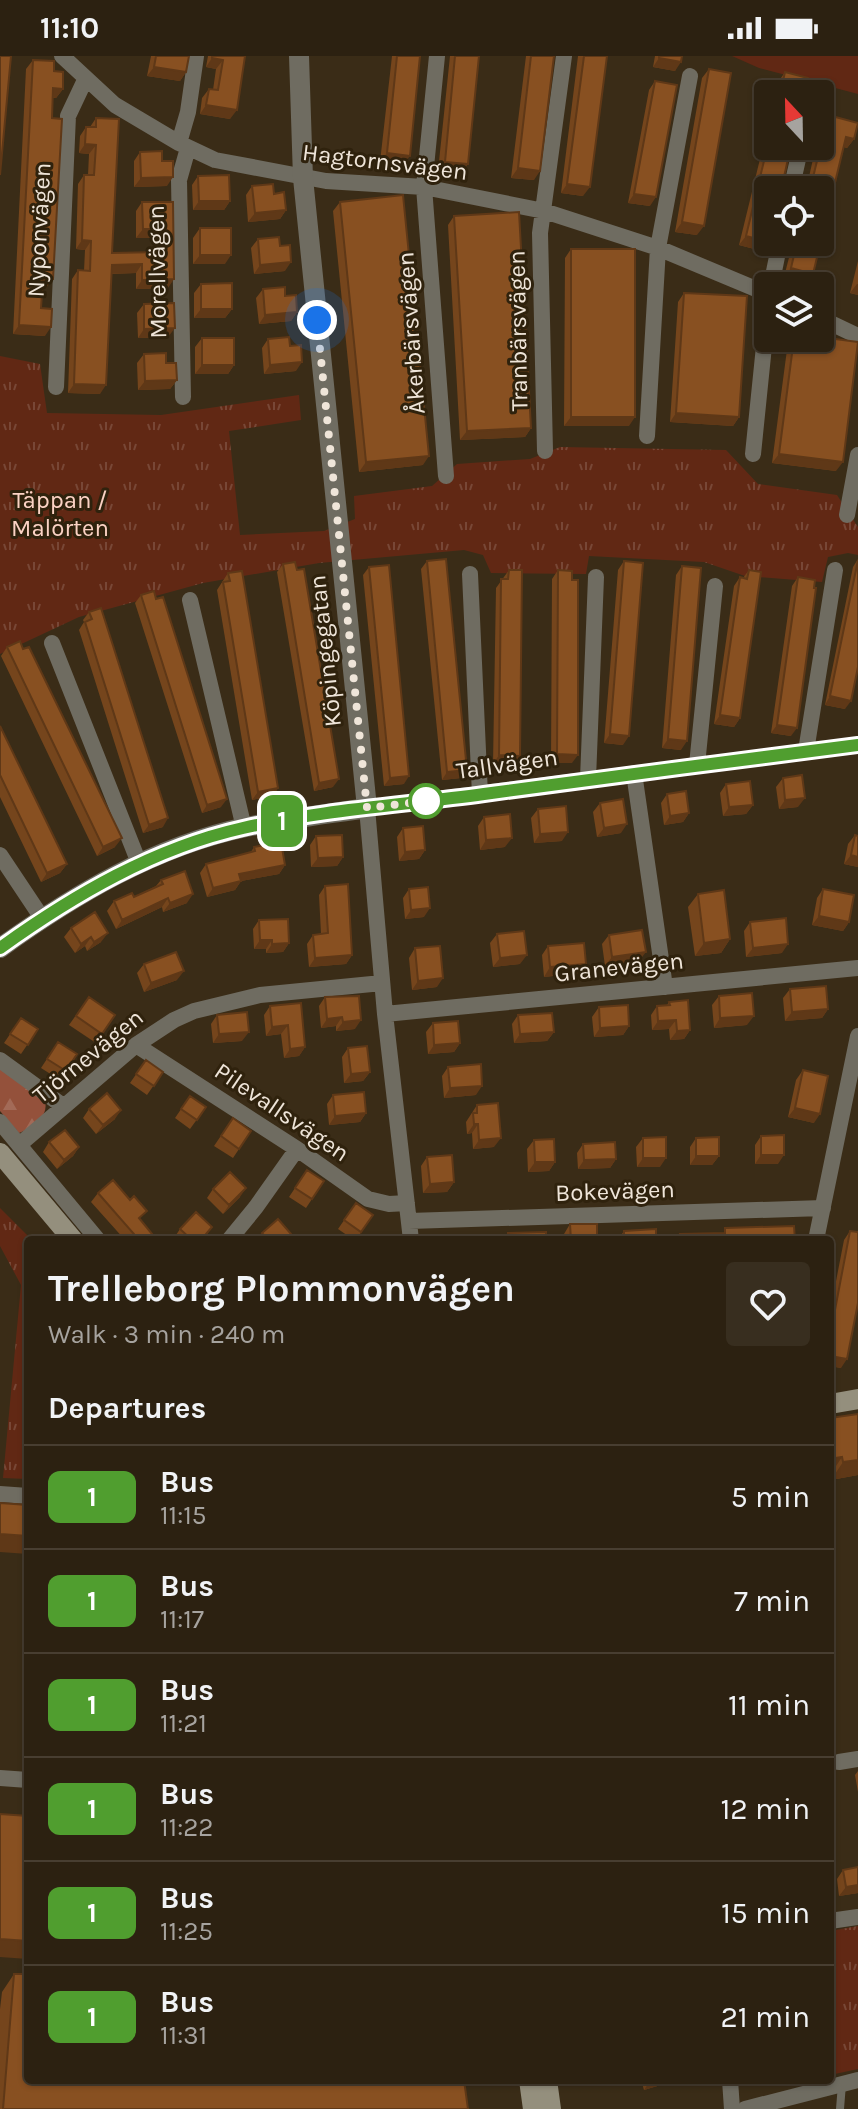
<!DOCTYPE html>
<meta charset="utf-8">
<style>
body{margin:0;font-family:Karla,sans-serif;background:#382e1f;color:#f1f3f6;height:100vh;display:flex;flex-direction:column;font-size:30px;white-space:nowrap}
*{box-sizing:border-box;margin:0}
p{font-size:26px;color:#a6a39f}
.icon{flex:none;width:44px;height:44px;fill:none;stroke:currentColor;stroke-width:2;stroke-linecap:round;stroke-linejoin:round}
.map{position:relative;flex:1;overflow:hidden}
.details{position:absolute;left:24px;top:1180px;width:810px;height:848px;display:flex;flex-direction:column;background:#2c2111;border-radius:8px;box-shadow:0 2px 6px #0004,0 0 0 2px #483e31}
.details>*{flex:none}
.badge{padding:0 16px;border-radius:12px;font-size:28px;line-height:52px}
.needle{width:52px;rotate:338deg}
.controls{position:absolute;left:754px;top:24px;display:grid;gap:16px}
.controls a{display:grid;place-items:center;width:80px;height:80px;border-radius:8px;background:#2c2111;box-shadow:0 2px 6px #0004,0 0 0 2px #483e31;font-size:40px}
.you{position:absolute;width:40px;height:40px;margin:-20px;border:6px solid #fff;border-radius:50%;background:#1a73e8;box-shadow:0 0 0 12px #1a73e833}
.map>.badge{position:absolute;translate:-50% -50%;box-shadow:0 0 0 4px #fff}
h2{padding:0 24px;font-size:30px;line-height:72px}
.round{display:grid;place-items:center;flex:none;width:84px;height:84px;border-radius:8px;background:#382e1f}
.headline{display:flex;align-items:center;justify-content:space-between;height:136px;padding:0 24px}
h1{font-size:38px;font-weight:700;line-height:60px}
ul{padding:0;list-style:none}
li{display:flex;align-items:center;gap:24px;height:104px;padding:0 24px;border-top:2px solid #483e31}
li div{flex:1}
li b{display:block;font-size:30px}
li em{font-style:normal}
li .badge{min-width:88px;font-weight:700;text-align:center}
.status{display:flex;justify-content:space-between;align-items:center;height:56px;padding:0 40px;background:#2c2111;direction:ltr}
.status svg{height:22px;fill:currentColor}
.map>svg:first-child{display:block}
.grass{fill:#612814}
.forest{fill:url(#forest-firs)}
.park{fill:url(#park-tufts)}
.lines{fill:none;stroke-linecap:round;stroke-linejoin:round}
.service{stroke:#6f6c61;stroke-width:8}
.minor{stroke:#6f6c61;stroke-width:16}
.tertiary{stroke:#6f6c61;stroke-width:20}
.secondary{stroke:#948f7d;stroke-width:20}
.wall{fill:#75451c}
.shaded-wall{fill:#5f3817}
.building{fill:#885021;stroke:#5f3817;stroke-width:2}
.line-casing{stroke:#fff;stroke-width:18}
.line{stroke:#509e2f;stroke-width:12}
.walk{stroke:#efe5d9;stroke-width:8;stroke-dasharray:0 14.4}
.stop-dot{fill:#fff;stroke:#509e2f;stroke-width:4}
.labels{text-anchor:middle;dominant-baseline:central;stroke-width:6;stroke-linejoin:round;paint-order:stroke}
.street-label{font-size:24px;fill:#efe5d9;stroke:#2f220d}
.park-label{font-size:24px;fill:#fbd2c4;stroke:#2f220d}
</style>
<div class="status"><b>11:10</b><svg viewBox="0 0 49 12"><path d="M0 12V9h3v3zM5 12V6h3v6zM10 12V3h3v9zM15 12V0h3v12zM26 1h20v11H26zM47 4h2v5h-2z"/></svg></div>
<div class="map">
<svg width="858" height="2053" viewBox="0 0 858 2053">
<defs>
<pattern id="forest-firs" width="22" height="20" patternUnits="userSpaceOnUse" patternTransform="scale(2)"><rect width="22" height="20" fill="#94513b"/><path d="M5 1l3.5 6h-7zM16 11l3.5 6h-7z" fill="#a36a57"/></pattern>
<pattern id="park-tufts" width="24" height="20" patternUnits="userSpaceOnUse" patternTransform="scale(2)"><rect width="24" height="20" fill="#612814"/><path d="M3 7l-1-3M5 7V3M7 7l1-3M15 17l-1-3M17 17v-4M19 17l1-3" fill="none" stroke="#784736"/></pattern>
</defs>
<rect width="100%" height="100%" fill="#3a2c17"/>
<path class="grass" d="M732 0H858V38L759 12Z"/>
<path class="forest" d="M0 1011 45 1045C49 1061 32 1072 19 1077L0 1055Z"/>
<path class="park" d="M0 300 40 308 47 357 161 359 299 339 301 364 229 375 240 479 324 475 355 463 354 440 432 430 457 408 530 403 560 391 726 394 758 428 837 439 858 471V499L848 497 828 501 822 526 745 520 704 506 589 500 586 518 491 517 483 499 464 494 319 507 203 527 79 561 0 598Z
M0 1152 32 1184H28V1423L3 1422 21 1229 0 1190Z
M858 1870V2013L830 2019V1875Z"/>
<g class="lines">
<path class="service" d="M840 2053 842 2028"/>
<path class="minor" d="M62 0 115 49 179 87 215 104 326 125 424 131 544 155 658 192 768 238
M437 0 424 131 446 420
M179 87 188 56 196 0
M791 134 801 90
M771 230 780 186
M820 262 858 280
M56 331 68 60 85 24
M183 341 179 124 188 92
M647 380 658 192 690 20
M545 395 540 177 564 0
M753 398 768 251
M847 459 858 399
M470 518 480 739
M190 544 244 772
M52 587 139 807
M806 695 835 514
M697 709 715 530
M634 717 665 931
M588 723 596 521
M0 799 42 862
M385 958 858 912
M136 989 297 1093 368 1143 389 1148 407 1147
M0 1004 63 1050
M0 1066 98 1184
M19 1089 136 989 174 964 194 955 260 939 382 927
M409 1165 823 1152
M229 1184 256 1151 297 1093
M411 1184 385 958 367 752 858 689
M816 1184 858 980
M0 1438 28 1440
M839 1706 858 1703
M0 1722 28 1724
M830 1865 858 1861
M730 2024 732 2053
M745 2053 858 2024"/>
<path class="tertiary" d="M0 892C74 839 155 790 246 771 286 763 327 758 367 752L303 122 299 0"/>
<path class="secondary" d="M0 1097 73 1184
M830 1348 858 1343
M529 2024 533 2053
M547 2024 551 2053"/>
</g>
<path class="wall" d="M151 0H189L186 16 180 25 147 20Z
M208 0H245L230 63 200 58 202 42 209 33 213 34 216 13 206 11Z
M392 0H420L403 109 380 106Z
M450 0H479L468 108 461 117 438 115Z
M526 0H554L534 124 511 122Z
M578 0H607L583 140 561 137Z
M655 0H682L675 15 653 11Z
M33 4 54 15 63 33 56 42H53L46 232 43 231 41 252 45 280 13 278 26 13Z
M709 13 697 179 675 176 702 22Z
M785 16 804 38H776L779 25Z
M655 25 650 150 628 147 649 34Z
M828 59 854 83 847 92 844 91 813 218 807 227 784 221 793 186H820V134H806L816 90H820V75L822 68Z
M96 62 112 197 155 196V182H136V155L142 146H173L168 232 136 233V217L111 218 100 338 68 337 72 223 78 214 84 215 85 194 76 193 78 128 84 119H88L89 98 79 97 80 80 86 71H90Z
M768 70V186L762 195 739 189Z
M140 96 162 105 167 130 134 131V105Z
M198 120 230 145 224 154H193L192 129Z
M252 130 274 138 286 154 280 163 248 166 246 139Z
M340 146 423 409 359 416 333 155Z
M454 160 531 372 525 381 460 384 448 169Z
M200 172 225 208H193V182Z
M258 183 285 215 254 218 251 192Z
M571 193 629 370H564L565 202Z
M858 205V239L850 237Z
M201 228 232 253 225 262H194V237Z
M263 233 285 240 297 256 291 265 259 268 256 242Z
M684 237 739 361 733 370 670 366 678 246Z
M144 248 168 281 138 282 137 257Z
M202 282 234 309 228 318H195V291Z
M791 282H820L836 415 772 407 788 286Z
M268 283 296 315 264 318 262 292Z
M144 298 166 307 177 324 170 333 138 334 137 307Z
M858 503 845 653 825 649 853 511Z
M427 505 461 722 442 724 421 513Z
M624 505 623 689 604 687 618 514Z
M283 508 333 731 314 735 277 516Z
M682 510 681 694 662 692 676 519Z
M369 511 404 728 384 730 363 519Z
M509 514 520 700 514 708H493L496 532Z
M558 514 572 707H551L552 523Z
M749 514 740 662 734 671 714 668 734 530 740 521 743 522Z
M228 517 278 732 273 740 252 744 217 534Z
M798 521 791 680 771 677 792 530Z
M141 539 221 751 202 757 135 547Z
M89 556 163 771 143 777 79 574 84 566 83 564Z
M7 591 115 791 97 800 1 600Z
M0 670 67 808 60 817 41 826 0 741Z
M783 722 798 751 779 753 776 731Z
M726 728 753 749 746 758 723 760 720 737Z
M667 738 689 757 683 766 664 769 661 747Z
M600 747 621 777 597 781 593 756Z
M538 753 562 785 534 787 531 762Z
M484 761 505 791 480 794 478 770Z
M403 772 425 794 419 803 399 805 397 781Z
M855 779 858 811 844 808 848 788Z
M316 780 343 801 337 810 311 811 310 789Z
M254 791 285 809 279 818 241 825 235 834 207 841 200 817 206 808 251 796Z
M161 824 187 847 163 856 162 851 116 873 107 855 114 845 134 841 156 830Z
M325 830 352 899 346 908 309 911 307 888 313 879 321 878 319 839Z
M409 833 424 861 405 863 403 842Z
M823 833 849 866 843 875 812 869 817 842Z
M698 838 730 883 721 897 695 900 688 851Z
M259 864 289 887 283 896 266 897V893H254L253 873Z
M750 866 782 897 746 901 744 875Z
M71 872 101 886 87 895 85 890 75 897 64 881Z
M497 878 520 908 493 911 490 887Z
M609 879 639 905 605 910 602 888Z
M548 890 586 908 580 917 544 921 542 899Z
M415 892 437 931 412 934 409 902Z
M144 908 177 924 144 936 137 917Z
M790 933 828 953 822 962 785 965 783 942Z
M719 940 747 969 714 972 712 949Z
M89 941 115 959 96 987 69 969Z
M325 941 355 973 336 975V970L321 972 319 950Z
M669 946 690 974 684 983 670 984 669 973 652 974 651 959 657 950 667 949Z
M270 950 305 991 299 1000 284 1002 281 978 266 980 264 959Z
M599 951 629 970 623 979 594 981 592 961Z
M217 959 242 985 213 987 211 968Z
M518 959 554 976 547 985 514 987 512 968Z
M21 962 38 973 21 998 4 987Z
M433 967 460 987 454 996 428 998 426 976Z
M58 986 77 998 60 1024 41 1012Z
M348 992 370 1016 363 1025 344 1027 342 1001Z
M146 1004 163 1016 147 1039 130 1027Z
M448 1011 476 1039 444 1042 442 1020Z
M803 1014 814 1067 788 1061 796 1024Z
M333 1039 366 1057 360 1066 329 1069 327 1048Z
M190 1040 206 1051 190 1073 175 1062Z
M477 1049 494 1091 473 1093 472 1077 467 1078 466 1066Z
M89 1053 115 1063 96 1078 83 1062Z
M233 1062 251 1075 233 1102 214 1090Z
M761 1080 778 1108H755V1089Z
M643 1082 660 1111H637L636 1091Z
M696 1082 719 1100 712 1109H690V1091Z
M534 1084 555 1106 549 1115 528 1116 527 1093Z
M49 1086 79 1091 73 1100 57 1113 43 1096Z
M583 1088 616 1103 610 1112 578 1113 577 1097Z
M427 1101 454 1126 447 1136 423 1137 421 1110Z
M307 1114 324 1125 306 1152 289 1141Z
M213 1133 240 1141 223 1158 207 1142Z
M98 1137 140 1164 157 1184H125L91 1146Z
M356 1147 373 1159 356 1184H354L338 1173Z
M570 1168 597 1184H564V1178Z
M212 1171 203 1184H176L174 1182 180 1173Z
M624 1175 656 1184H618Z
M850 1175 841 1312 830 1310V1256L844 1184Z
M262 1177 288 1184H256Z
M830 1362 858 1419 831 1424Z
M858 1715V1736L855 1719Z
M858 1811V1837L839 1840 837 1823 843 1814Z
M14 1918 468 2053H0V1953L2 1936Z
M641 2024H667L664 2028 644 2034Z"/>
<path class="shaded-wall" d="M212 2 223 4 216 13 206 11Z
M659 2 681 6 675 15 653 11Z
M154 11 186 16 180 25 147 20Z
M53 32 63 33 56 42 47 41Z
M206 49 237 54 230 63 200 58Z
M846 81 854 83 847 92 840 90Z
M85 88 96 89 89 98 79 97Z
M387 97 410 100 403 109 380 106Z
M445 106 468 108 461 117 438 115Z
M518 112 540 115 534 124 511 122Z
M173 121 167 130 134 131 141 122Z
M567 128 590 131 583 140 561 137Z
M634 138 656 141 650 150 628 147Z
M199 145H230L224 154H193Z
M286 154 280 163 248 166 255 157Z
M682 166 704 170 697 179 675 176Z
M143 173H161L155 182H136Z
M746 180 768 186 762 195 739 189Z
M82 184 91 185 85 194 76 193Z
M200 199H231L225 208H193Z
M291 206 285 215 254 218 260 209Z
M142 208 136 217 105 218 112 209Z
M791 212 813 218 807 227 784 221Z
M43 222 53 223 46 232 37 231Z
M174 223 168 232 136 233 142 224Z
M857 228H858V239L850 237Z
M201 253H232L225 262H194Z
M297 256 291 265 259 268 265 259Z
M19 269 51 271 45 280 13 278Z
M175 272 168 281 138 282 144 273Z
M302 306 296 315 264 318 270 309Z
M202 309H234L228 318H195Z
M177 324 170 333 138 334 145 325Z
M74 328 106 329 100 338 68 337Z
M676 357 739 361 733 370 670 366Z
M571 361H635L629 370H564Z
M531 372 525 381 460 384 467 375Z
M779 398 843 406 836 415 772 407Z
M429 400 423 409 359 416 366 406Z
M830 640 851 645 845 653 825 649Z
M720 659 740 662 734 671 714 668Z
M777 669 797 672 791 680 771 677Z
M610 678 629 680 623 689 604 687Z
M668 683 687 685 681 694 662 692Z
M557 698 578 699 572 707H551Z
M499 699 520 700 514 708H493Z
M467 714 461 722 442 724 447 716Z
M409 720 404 728 384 730 390 722Z
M339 723 333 731 314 735 319 727Z
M278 732 273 740 252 744 258 736Z
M805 742 798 751 779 753 785 744Z
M227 743 221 751 202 757 207 749Z
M753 749 746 758 723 760 729 751Z
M689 757 683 766 664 769 670 760Z
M168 762 163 771 143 777 149 769Z
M627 768 621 777 597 781 604 772Z
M568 776 562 785 534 787 540 778Z
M122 782 115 791 97 800 103 791Z
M512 782 505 791 480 794 486 784Z
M425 794 419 803 399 805 405 796Z
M851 799 858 801V811L844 808Z
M343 801 337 810 311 811 318 802Z
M67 808 60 817 41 826 47 817Z
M285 809 279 818 241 825 235 834 207 841 213 832 239 818Z
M193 838 187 847 163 856 170 847Z
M168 842 162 851 116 873 122 864Z
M430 852 424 861 405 863 411 854Z
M819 860 849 866 843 875 812 869Z
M108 877 101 886 87 895 94 886Z
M91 881 85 890 75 897 81 888Z
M730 883 721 897 695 900 704 887Z
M260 884H272L266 893H254Z
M289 887 283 896 266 897 272 888Z
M788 888 782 897 746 901 753 892Z
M646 896 639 905 605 910 612 901Z
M352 899 346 908 309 911 315 902Z
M527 899 520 908 493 911 500 902Z
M586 908 580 917 544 921 550 911Z
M184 915 177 924 144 936 151 927Z
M443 922 437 931 412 934 418 925Z
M828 953 822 962 785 965 792 956Z
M754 960 747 969 714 972 720 962Z
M342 961 336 970 321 972 327 963Z
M361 964 355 973 336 975 343 966Z
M676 964 669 973 652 974 658 965Z
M288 969 281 978 266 980 272 971Z
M629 970 623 979 594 981 600 972Z
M690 974 684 983 670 984 677 975Z
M249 976 242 985 213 987 219 978Z
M554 976 547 985 514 987 520 978Z
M460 987 454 996 428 998 434 989Z
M305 991 299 1000 284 1002 290 993Z
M370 1016 363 1025 344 1027 351 1018Z
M482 1030 476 1039 444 1042 450 1032Z
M795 1052 820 1058 814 1067 788 1061Z
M121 1054 115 1063 96 1078 103 1069Z
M366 1057 360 1066 329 1069 335 1060Z
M474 1068H478L472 1077 467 1078Z
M501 1082 494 1091 473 1093 479 1084Z
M79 1091 73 1100 57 1113 64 1104Z
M761 1099H784L778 1108H755Z
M696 1100H719L712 1109H690Z
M643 1102H666L660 1111H637Z
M616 1103 610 1112 578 1113 584 1104Z
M535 1106H555L549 1115 528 1116Z
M454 1126 447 1136 423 1137 430 1128Z
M246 1132 240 1141 223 1158 229 1149Z
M830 1300 847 1303 841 1312 830 1310Z
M842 1401 830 1419V1403Z
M858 1404V1419L831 1424 843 1406Z
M0 1478 28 1480V1498L0 1496Z
M858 1829V1837L839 1840 846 1831Z
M0 1883 28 1885V1903L0 1901Z
M654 2024H667L664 2028 644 2034 650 2025Z"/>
<path class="building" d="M0 0H11L0 119Z
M156 0H189L186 16 154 11Z
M212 0H245L237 54 206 49 209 33 218 34 223 4 212 2Z
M397 0H420L410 100 387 97Z
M455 0H479L468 108 445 106Z
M531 0H554L540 115 518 112Z
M584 0H607L590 131 567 128Z
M659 0H682L681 6 659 2Z
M33 4 54 5V15L63 16V33L53 32 52 62 62 63 53 223 43 222 41 252 52 253 51 271 19 269Z
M709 13 731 17 704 170 682 166Z
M785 16 808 22 804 38H780Z
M655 25 677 29 656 141 634 138Z
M828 59 858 67 854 83 846 81 813 218 791 212 797 186H820V134H810Z
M96 62 119 63 112 197 161 196V173H143L142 146H173L174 223 142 224V208L112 209 106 329 74 328 78 214 90 215 91 185 82 184 84 119H94L96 89 85 88 86 71H96Z
M768 88V90H791L781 134H768V186L746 180Z
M162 95V105H173V121L141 122 140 96Z
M229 119 230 145H199L198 120Z
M273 128 274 138 284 136 286 154 255 157 252 130Z
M403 139 429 400 366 406 340 146Z
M519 156 531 372 467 375 454 160Z
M200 172H231V199H200Z
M279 181 280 190 290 189 291 206 260 209 258 183Z
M571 193H635V361H571Z
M232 227V253H201V228Z
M285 231V240L296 239 297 256 265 259 263 233Z
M684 237 747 240 739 361 676 357Z
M174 247 175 272 144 273V248Z
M289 281 290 290 301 289 302 306 270 309 268 283Z
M820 281 858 286 843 406 779 398 794 282H820Z
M202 282H234V309H202Z
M166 297V307H176L177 324 145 325 144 298Z
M446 503 467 714 447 716 427 505Z
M858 504V611L851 645 830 640Z
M624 505 643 507 629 680 610 678Z
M295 506 297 514 304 513 339 723 319 727 283 508Z
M389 509 409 720 390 722 369 511Z
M682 510 701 512 687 685 668 683Z
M509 514H522L520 700 499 699 501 523H508Z
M558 514 572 515V524H578V699L557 698Z
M749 514 761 516 740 662 720 659 740 521 747 523Z
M242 515 278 732 258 736 223 526 230 525 228 517Z
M798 521 815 524 814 532H816L797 672 777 669Z
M154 535 156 543 163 541 227 743 207 749 141 539Z
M101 552 168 762 149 769 85 566 92 563 89 556Z
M20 585 23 593 29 591 122 782 103 791 7 591Z
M0 670 67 808 47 817 0 719Z
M802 719 805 742 785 744 783 722Z
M750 725 753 749 729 751 726 728Z
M686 735 689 757 670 760 667 738Z
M623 743 627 768 604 772 600 747Z
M566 750 568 776 540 778 538 753Z
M510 758 512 782 486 784 484 761Z
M423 770 425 794 405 796 403 772Z
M342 779 343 801 318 802 316 780Z
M855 779 858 780V801L851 799Z
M281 786 285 809 239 818 241 825 213 832 206 808 255 795 254 791Z
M185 815 193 838 170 847 168 842 122 864 114 845 132 837 134 841 163 828 161 824Z
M348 828 352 899 315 902 313 879 328 877 325 830Z
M428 831 430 852 411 854 409 833Z
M823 833 854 839 849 866 819 860Z
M724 834 730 883 704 887 698 838Z
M95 856 108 877 94 886 91 881 81 888 71 872Z
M786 862 788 888 753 892 750 866Z
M288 863 289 887 272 888V884H260L259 864Z
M642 874 646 896 612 901 609 879Z
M524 875 527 899 500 902 497 878Z
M584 887 586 908 550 911 548 890Z
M440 890 443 922 418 925 415 892Z
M176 896 184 915 151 927 144 908Z
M826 930 828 953 792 956 790 933Z
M752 937 754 960 720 962 719 940Z
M359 940 361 964 343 966 342 961 327 963 325 941Z
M89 941 115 959 102 978 76 960Z
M688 944 690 974 677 975 676 964 658 965 657 950 670 949 669 946Z
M301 947 305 991 290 993 288 969 272 971 270 950Z
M628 949 629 970 600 972 599 951Z
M247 956 249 976 219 978 217 959Z
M552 957 554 976 520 978 518 959Z
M21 962 38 973 28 989 10 978Z
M458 965 460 987 434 989 433 967Z
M58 986 77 998 66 1015 47 1003Z
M367 990 370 1016 351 1018 348 992Z
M146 1004 163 1016 154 1030 136 1018Z
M481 1008 482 1030 450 1032 448 1011Z
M803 1014 828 1020 820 1058 795 1052Z
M364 1036 366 1057 335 1060 333 1039Z
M107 1037 121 1054 103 1069 89 1053Z
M190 1040 206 1051 197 1064 181 1053Z
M498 1047 501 1082 479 1084 478 1068H474L473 1057H477V1049Z
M233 1062 251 1075 239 1093 221 1080Z
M65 1074 79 1091 64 1104 49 1086Z
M784 1079V1099H761V1080Z
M666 1081V1102H643V1082Z
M719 1081V1100H696V1082Z
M554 1083 555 1106H535L534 1084Z
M615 1086 616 1103 584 1104 583 1088Z
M452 1099 454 1126 430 1128 427 1101Z
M307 1114 324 1125 312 1143 295 1132Z
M230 1116 246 1132 229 1149 213 1133Z
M113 1124 130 1144 134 1140 147 1155 139 1162 157 1184H131L129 1182 134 1178 98 1137Z
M356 1147 373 1159 361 1176 344 1164Z
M196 1156 212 1171 201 1184H192L180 1173Z
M278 1163 292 1179 285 1184H268L262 1177Z
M570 1168H597V1184H571Z
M794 1170 795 1184H681L680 1178 725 1177V1172Z
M656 1173V1184H624V1175Z
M850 1175 858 1176V1247L847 1303 830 1300V1280Z
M546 1176V1184H508V1177Z
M858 1358V1404L843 1406 842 1401 830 1403V1362Z
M0 1447 28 1449V1480L0 1478Z
M0 1758 28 1760V1885L0 1883Z
M858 1811V1829L846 1831 843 1814Z
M14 1918H28V2024H464L468 2053H3Z"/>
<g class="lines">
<g class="line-casing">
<path id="line" d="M0 892C74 839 154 792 243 772 322 754 404 749 484 738 609 721 733 705 858 689"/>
</g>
<use href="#line" class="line"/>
<path class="walk" d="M317 264 367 752 426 745"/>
</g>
<circle class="stop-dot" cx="426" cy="745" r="16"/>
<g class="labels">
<g class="street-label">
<text transform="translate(385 106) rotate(7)">Hagtornsvägen</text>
<text transform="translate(39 174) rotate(-87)">Nyponvägen</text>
<text transform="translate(157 216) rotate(-91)">Morellvägen</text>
<text transform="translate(518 275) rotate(-91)">Tranbärsvägen</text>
<text transform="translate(411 277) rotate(-94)">Åkerbärsvägen</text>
<text transform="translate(325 595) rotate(-96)">Köpingegatan</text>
<text transform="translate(507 708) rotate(-8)">Tallvägen</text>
<text transform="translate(619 911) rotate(-6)">Granevägen</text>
<text transform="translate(88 1000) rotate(-39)">Tjörnevägen</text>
<text transform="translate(282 1056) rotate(34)">Pilevallsvägen</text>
<text transform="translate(615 1135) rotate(-2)">Bokevägen</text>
</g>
<g class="park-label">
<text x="60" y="444">Täppan /<tspan x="60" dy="28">Malörten</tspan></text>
</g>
</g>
</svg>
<div class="controls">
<a><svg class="needle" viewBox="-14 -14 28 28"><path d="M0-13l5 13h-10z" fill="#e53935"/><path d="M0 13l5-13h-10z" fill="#a6a39f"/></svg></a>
<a><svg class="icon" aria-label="locate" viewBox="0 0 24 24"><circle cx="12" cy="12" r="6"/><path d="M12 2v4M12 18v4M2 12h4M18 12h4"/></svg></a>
<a><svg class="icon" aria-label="layers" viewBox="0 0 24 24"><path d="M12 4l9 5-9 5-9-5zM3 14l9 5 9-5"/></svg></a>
</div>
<div class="you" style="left:317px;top:264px"></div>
<b class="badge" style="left:282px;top:765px;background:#509e2f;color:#fff">1</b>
<section class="details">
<div class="headline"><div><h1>Trelleborg Plommonvägen</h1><p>Walk · 3 min · 240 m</p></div><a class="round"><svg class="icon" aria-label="heart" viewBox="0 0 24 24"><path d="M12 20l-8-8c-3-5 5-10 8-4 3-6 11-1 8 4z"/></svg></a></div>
<h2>Departures</h2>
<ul>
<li><span class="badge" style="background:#509e2f;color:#fff">1</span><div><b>Bus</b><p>11:15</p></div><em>5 min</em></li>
<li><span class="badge" style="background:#509e2f;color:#fff">1</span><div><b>Bus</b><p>11:17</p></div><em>7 min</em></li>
<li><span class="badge" style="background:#509e2f;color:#fff">1</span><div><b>Bus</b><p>11:21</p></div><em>11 min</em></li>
<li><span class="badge" style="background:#509e2f;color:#fff">1</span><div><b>Bus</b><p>11:22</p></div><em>12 min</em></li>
<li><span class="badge" style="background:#509e2f;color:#fff">1</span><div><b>Bus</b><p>11:25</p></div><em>15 min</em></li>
<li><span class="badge" style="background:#509e2f;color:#fff">1</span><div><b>Bus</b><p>11:31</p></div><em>21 min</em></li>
</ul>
</section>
</div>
